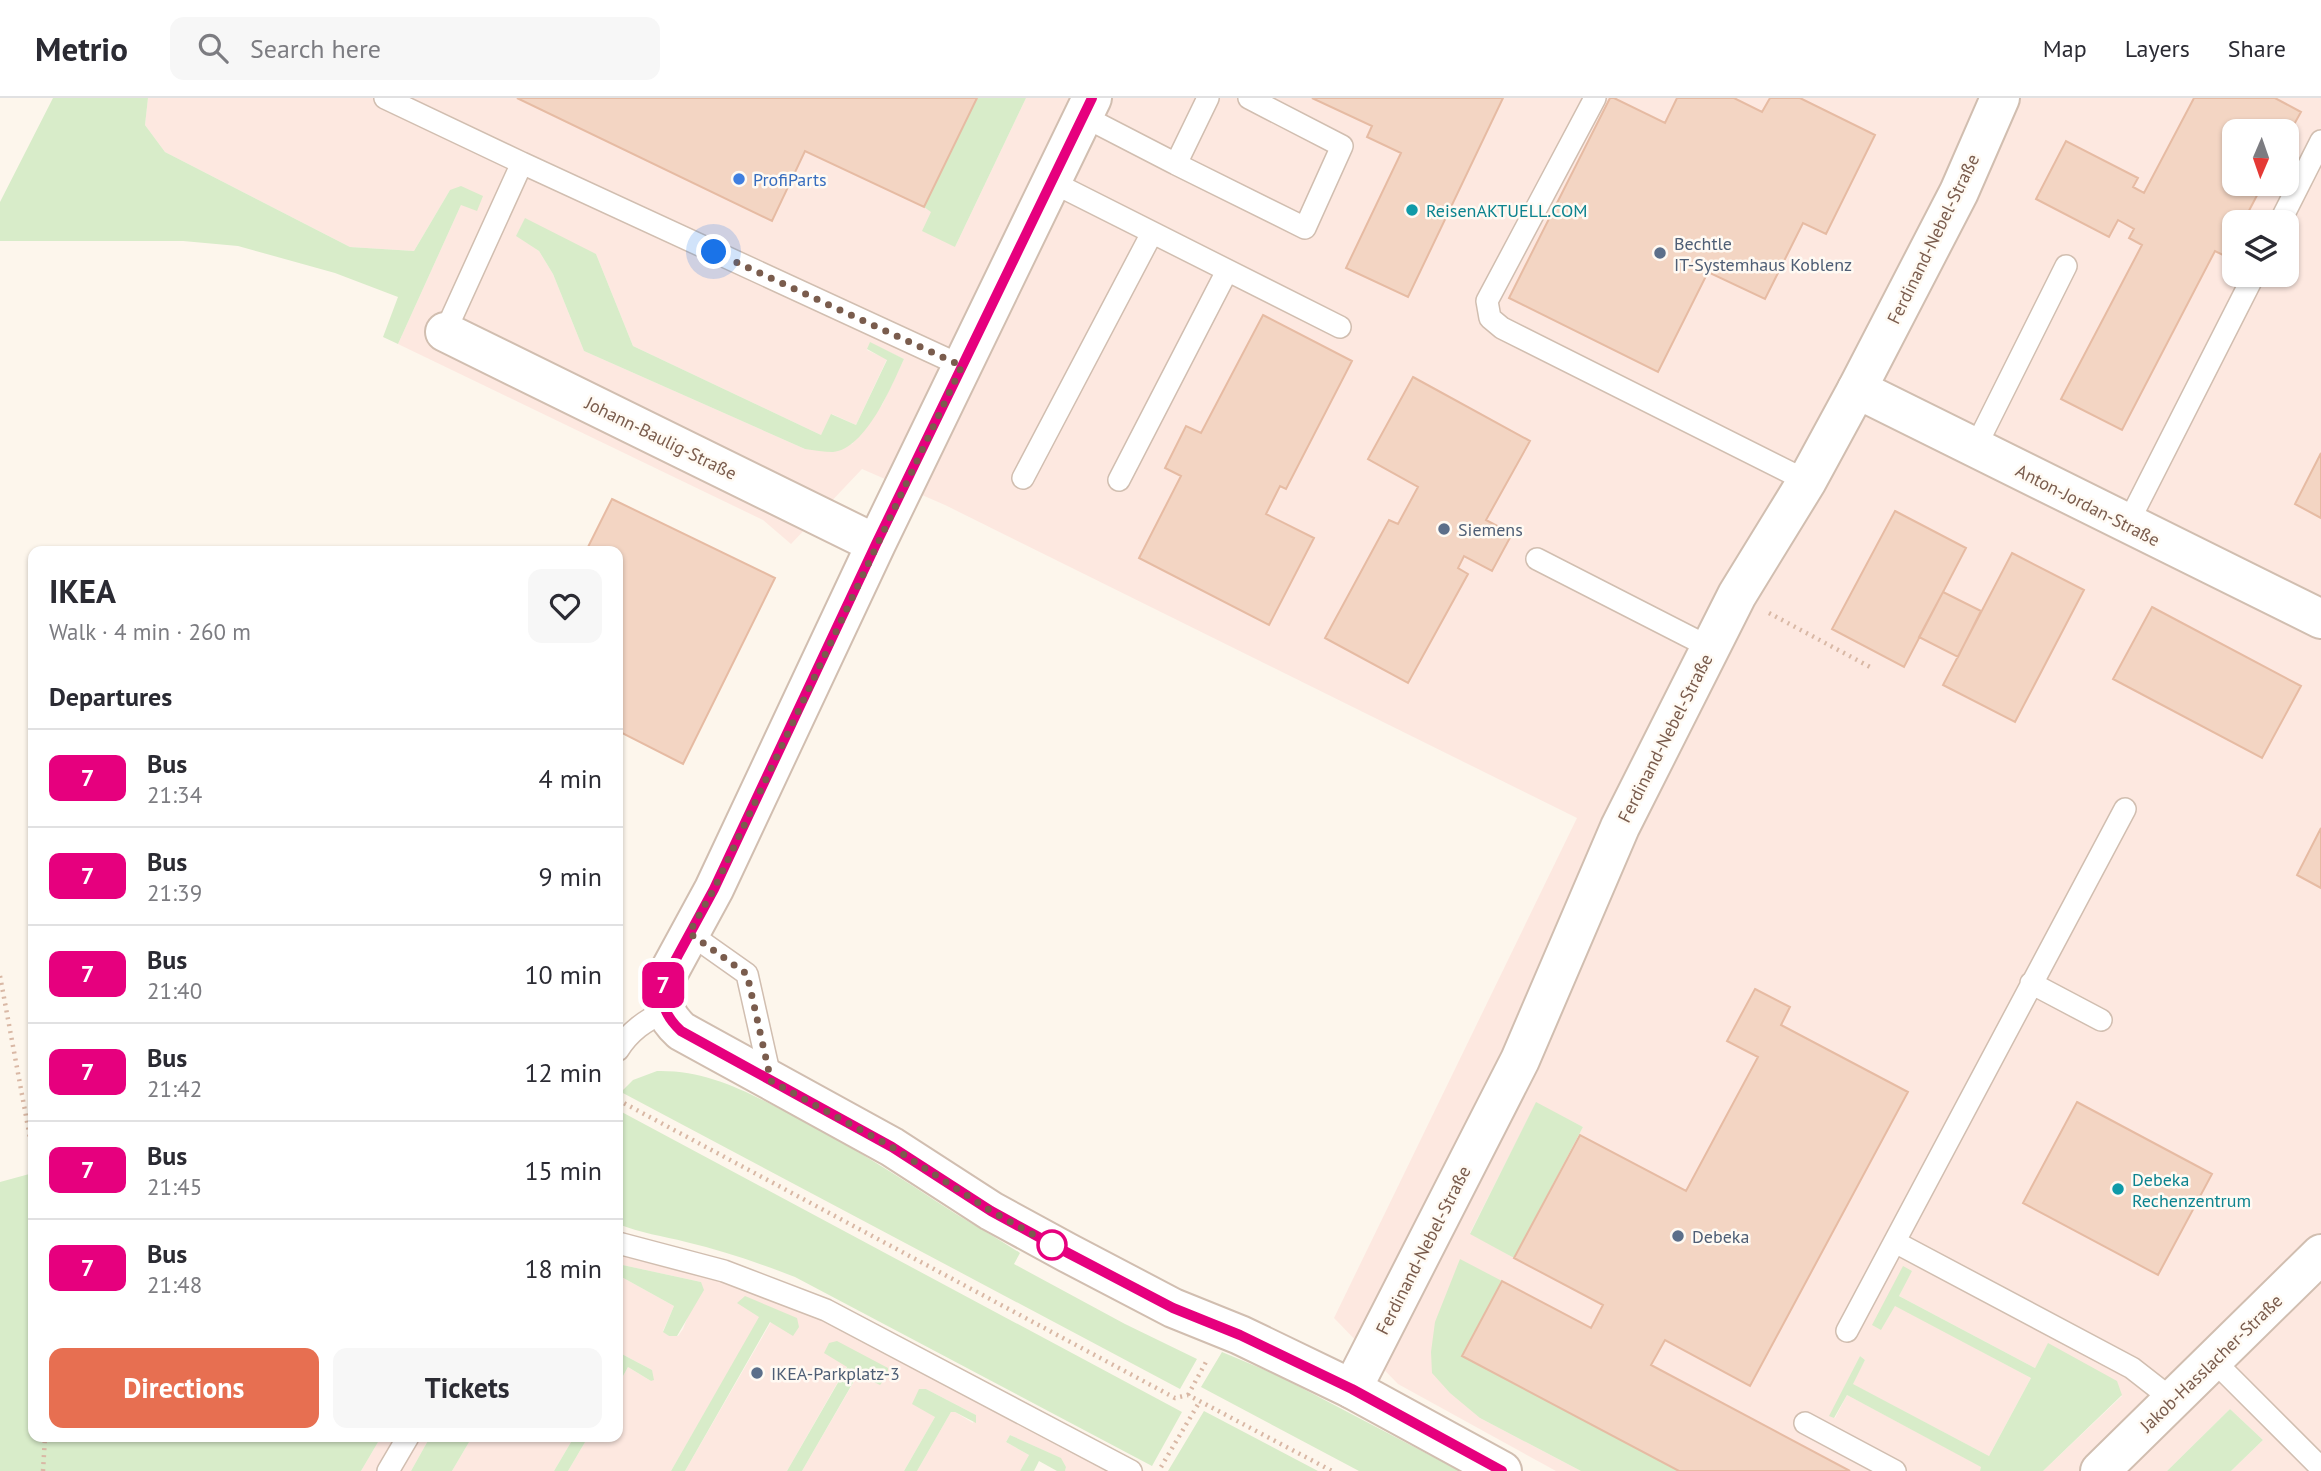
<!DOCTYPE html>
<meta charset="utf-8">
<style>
body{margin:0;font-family:"PT Sans",sans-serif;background:#f7f7f7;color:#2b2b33;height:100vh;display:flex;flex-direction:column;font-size:26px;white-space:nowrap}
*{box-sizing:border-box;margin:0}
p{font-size:23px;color:#7c7c81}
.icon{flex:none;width:38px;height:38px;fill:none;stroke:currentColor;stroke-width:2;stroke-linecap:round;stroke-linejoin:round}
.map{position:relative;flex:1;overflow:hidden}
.details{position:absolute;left:28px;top:448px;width:595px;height:896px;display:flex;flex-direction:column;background:#fff;border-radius:14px;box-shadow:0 2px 5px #0004}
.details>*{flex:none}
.badge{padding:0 14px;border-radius:10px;font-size:24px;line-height:46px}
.needle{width:46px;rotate:182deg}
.buttons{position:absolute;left:2222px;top:21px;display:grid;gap:14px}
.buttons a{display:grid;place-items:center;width:77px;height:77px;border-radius:14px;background:#fff;box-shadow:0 2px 5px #0004;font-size:35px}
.you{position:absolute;width:35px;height:35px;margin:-18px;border:5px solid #fff;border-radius:50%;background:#1a73e8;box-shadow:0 0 0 10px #1a73e833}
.map>.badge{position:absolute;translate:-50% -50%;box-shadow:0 0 0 4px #fff}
h2{padding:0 21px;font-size:26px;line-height:63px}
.round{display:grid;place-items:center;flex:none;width:74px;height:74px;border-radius:14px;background:#f7f7f7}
.summary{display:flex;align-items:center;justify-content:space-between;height:119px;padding:0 21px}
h1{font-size:33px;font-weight:800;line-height:52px}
.button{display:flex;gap:14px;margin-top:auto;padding:14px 21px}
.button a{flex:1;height:80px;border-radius:14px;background:#e76f51;color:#fff;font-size:28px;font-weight:800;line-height:80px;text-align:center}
.button a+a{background:#f7f7f7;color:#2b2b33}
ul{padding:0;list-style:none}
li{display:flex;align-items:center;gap:21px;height:98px;padding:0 21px;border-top:2px solid #e1e1e2}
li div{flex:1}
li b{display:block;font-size:26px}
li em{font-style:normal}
li .badge{min-width:77px;font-weight:700;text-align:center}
header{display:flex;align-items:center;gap:42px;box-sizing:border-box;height:98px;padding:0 35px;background:#fff;border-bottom:2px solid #e1e1e2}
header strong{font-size:33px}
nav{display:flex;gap:38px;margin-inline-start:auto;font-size:24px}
.search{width:490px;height:63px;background:#f7f7f7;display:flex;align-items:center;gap:18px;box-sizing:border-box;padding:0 24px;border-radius:14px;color:#7c7c81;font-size:26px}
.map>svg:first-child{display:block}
.commercial{fill:#fde8e0;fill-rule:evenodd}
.green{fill:#d8ecc9}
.building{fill:#f3d5c3;stroke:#e6bba3;stroke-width:2}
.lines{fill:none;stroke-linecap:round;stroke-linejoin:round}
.service-casing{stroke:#d1beb0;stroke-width:24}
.minor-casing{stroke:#d1beb0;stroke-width:42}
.tertiary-casing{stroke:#d1beb0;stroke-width:42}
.path{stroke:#d9b8a5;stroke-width:4.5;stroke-dasharray:2 5;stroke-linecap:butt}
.service{stroke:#fff;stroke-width:21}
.minor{stroke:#fff;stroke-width:38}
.tertiary{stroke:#fff;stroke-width:38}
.line-casing{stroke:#fff;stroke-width:16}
.line{stroke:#e6007e;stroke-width:10}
.walk{stroke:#7a5c4d;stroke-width:7;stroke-dasharray:0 12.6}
.shop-dot{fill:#3f7fe0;stroke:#fffaf3;stroke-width:2.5}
.culture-dot{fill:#0f9aa8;stroke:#fffaf3;stroke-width:2.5}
.service-dot{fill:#5c6f8a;stroke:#fffaf3;stroke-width:2.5}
.stop-dot{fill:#fff;stroke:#e6007e;stroke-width:3.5}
.labels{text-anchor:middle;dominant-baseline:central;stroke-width:5;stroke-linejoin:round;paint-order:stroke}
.shop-label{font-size:18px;fill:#366cbe;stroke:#fffaf3;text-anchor:start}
.culture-label{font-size:18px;fill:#0d838f;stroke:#fffaf3;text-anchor:start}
.street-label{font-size:18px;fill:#7a5c4d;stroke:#fffaf3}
.service-label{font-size:18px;fill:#4e5e75;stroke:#fffaf3;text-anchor:start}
</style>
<header>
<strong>Metrio</strong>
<div class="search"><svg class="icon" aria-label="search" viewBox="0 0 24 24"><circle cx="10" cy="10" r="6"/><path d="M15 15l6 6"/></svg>Search here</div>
<nav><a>Map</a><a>Layers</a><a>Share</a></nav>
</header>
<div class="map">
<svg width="2321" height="1373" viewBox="0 0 2321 1373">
<rect width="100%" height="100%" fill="#fdf6ec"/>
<path class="commercial" d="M148 0H977L931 113 955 149 1026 0H2321V1373H2231L2263 1342 2230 1311 2167 1373H2043L2122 1298 2048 1246 2035 1270 1899 1198 1911 1173 1881 1232 1895 1207 2031 1280 1989 1358 1852 1286 1865 1262 1860 1258 1830 1318 1835 1320 1847 1297 1982 1369 1980 1373H1679L1462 1258 1502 1183 1435 1224 1480 1320 1581 1373H1556L1398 1286 1334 1220 1577 720 945 407 862 371 791 446 763 422 398 246 461 107 450 92 414 153 350 149 165 54 145 27ZM2235 33H2287V86H2235ZM2235 124H2287V177H2235ZM517 138 596 156 633 248 821 337 832 316 856 327 887 261 867 252 870 245 904 261 882 307 852 346 805 351 584 253 553 176 539 153ZM1536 1005 1583 1029 1514 1160 1470 1135Z
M618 1132 831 1208 1145 1373H1065L1066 1369 1060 1360 1010 1337 1006 1344 1029 1357 1020 1373H917L951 1314H955L973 1325 976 1317 926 1291H919L935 1319 904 1373H802L859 1275 847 1268 787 1373H685L771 1224 799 1229 760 1219 671 1373H568L588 1339H618V1287L628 1269 651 1283 652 1272 618 1254V1177L674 1208 663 1233 669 1238H678L683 1231 701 1184 618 1166Z
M381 1339H430L411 1373H361Z
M472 1339H574L554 1373H452Z"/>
<path class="green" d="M53 0H148L145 27 165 54 350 149 414 153 450 92 461 88 483 98 477 113 461 107 398 246 383 239 398 199 335 175 238 148 183 143H0V104Z
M977 0H1026L955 149 922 133 931 114 924 109Z
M525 120 596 156 633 248 821 337 831 316 856 327 887 262 867 251 870 244 904 261C892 287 866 351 833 354 824 354 814 352 805 351L584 253 553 176 539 153 516 138Z
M657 973C704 972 742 991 782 1012 843 1042 899 1079 956 1116 977 1129 999 1141 1020 1155L1014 1166 1125 1226 1197 1261 1180 1291 621 994 633 982Z
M1536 1004 1583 1029 1514 1160 1470 1136Z
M618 1012 1182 1314 1152 1368 795 1179C759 1165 724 1153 686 1144 663 1138 640 1135 618 1126Z
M33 1075V1339H381L361 1373H0V1084Z
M1460 1161 1502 1183 1462 1258 1679 1373H1581L1480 1320 1450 1295 1432 1275 1431 1254 1435 1224Z
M618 1166 701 1184 704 1192 677 1238H669L663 1234 674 1208 618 1177Z
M1903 1168 1912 1173 1899 1198 2035 1270 2048 1245 2117 1283 2122 1297 2043 1373H1980L1981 1369 1847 1297 1834 1320 1829 1318 1860 1258 1865 1262 1853 1286 1989 1358 2031 1280 1895 1208 1881 1232 1872 1227Z
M745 1198 797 1220 799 1229 793 1238 770 1224 685 1373H671L759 1219 737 1205Z
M837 1243 888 1270V1277L880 1287 858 1276 802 1373H787L847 1269 824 1255 829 1245Z
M618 1254 652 1272 654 1282 651 1283 628 1269 618 1287Z
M1222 1254 1277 1277 1460 1373H1359L1201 1289Z
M919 1291H926L976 1317V1325L955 1314H951L917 1373H904L935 1319 912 1306Z
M2230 1311 2263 1342 2231 1373H2167Z
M1204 1313 1318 1373H1168Z
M1010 1337 1061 1360 1066 1369 1065 1373H1057L1039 1363 1034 1373H1020L1029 1357 1006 1344Z
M430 1339H472L452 1373H411Z
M574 1339H588L568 1373H554Z"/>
<path class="building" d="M517 0H977L924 109 805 53 772 123Z
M1312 0H1503L1408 199 1346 170 1401 55 1367 39 1372 28Z
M1610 0H1614L1665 25 1677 0H1734L1762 14 1770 0H1800L1875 37 1826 136 1803 125 1765 201 1708 174 1658 274 1509 200Z
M2194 0H2275L2301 14 2287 39V33H2235V86H2263L2243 124H2235V140L2225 158 2215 153 2122 332 2061 301 2142 147 2129 140 2134 131 2118 122 2109 139 2036 101 2066 43 2138 80 2133 89 2144 95Z
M1263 217 1352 263 1286 391 1280 388 1266 416 1314 440 1269 527 1139 460 1181 378 1165 370 1186 328 1201 335Z
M1413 279 1530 343 1486 422 1512 436 1492 473 1464 458 1458 470 1468 476 1408 585 1325 540 1389 422 1398 426 1418 389 1368 361Z
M2321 355V420L2295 406Z
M612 401 775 480 683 666 618 633V453H586Z
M1895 413 1966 450 1904 569 1832 531Z
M2012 455 2084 492 2015 624 1943 587Z
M1943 494 1981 513 1958 559 1919 539Z
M2152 509 2301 588 2262 660 2113 581Z
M2321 730V790L2297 777Z
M1755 891 1790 909 1781 927 1908 994 1750 1288 1665 1242 1651 1267 1850 1373H1679L1462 1258 1502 1183 1591 1230 1603 1207 1514 1160 1580 1037 1686 1093 1758 959 1727 943Z
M2077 1004 2212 1076 2158 1177 2023 1105Z"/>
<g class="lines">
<g class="service-casing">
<path id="service" d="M385 0 522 65
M1595 0 1487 203 1490 220 1502 230 1807 383
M1083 18 1176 66 1208 0
M1176 66 1305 130 1342 48 1249 0
M1052 84 1340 229
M2280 124 2321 43
M445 234 522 65 962 268
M1975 350 2066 168
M1023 380 1152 135
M1119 382 1227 173
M2127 427 2254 177
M1537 461 1711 550
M689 835 747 876 771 983
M2031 885 2101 922
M618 952C630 933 645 923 665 913
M1895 1144 2132 1270 2173 1302
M618 1145 724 1173 826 1212 1131 1373
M1847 1233 2125 711
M2214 1263 2321 1370
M1805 1325 1895 1373
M388 1373 408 1339"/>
</g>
<g class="minor-casing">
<path id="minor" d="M1092 0 876 446 714 791 664 883C660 905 665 918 681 933L892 1049 991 1113 1068 1155 1173 1210 1240 1237 1352 1291
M445 234 876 446
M1857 291 2321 521
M2100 1373 2321 1156"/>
</g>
<g class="tertiary-casing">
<path id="tertiary" d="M1502 1373 1352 1291 1520 962 1620 729 1737 497 1807 383 1857 291 1959 94 2000 0"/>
</g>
<path class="path" d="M1769 515 1872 570
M0 878 33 1056
M618 1002 1175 1300 1188 1297 1332 1373
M1188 1297 1206 1264
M1161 1369 1200 1303
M43 1373 45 1339"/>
<use href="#service" class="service"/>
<use href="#minor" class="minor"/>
<use href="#tertiary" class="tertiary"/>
</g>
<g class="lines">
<g class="line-casing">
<path id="line" d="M1092 0 876 446 714 791 664 883C660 905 665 918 681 933L892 1049 991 1113 1068 1155 1173 1210 1240 1237 1352 1291 1502 1373"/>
</g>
<use href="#line" class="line"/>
<path class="walk" d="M714 154 962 268 714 791 689 835 747 876 771 983 892 1049 991 1113 1052 1147"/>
</g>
<circle class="shop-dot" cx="739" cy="81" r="7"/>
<g class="culture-dot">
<circle cx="1412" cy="112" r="7"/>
<circle cx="2118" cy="1091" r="7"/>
</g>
<g class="service-dot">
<circle cx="1660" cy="155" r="7"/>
<circle cx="1444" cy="431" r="7"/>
<circle cx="1678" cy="1138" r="7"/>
<circle cx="757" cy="1275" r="7"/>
</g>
<circle class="stop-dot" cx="1052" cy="1147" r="14"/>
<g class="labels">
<g class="shop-label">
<text x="753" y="81">ProfiParts</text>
</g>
<g class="culture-label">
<text x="1426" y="112">ReisenAKTUELL.COM</text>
<text x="2132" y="1081">Debeka<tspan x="2132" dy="21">Rechenzentrum</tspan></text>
</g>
<g class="street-label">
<text transform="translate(1933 141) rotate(-64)">Ferdinand-Nebel-Straße</text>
<text transform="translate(661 340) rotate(26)">Johann-Baulig-Straße</text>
<text transform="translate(2088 407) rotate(27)">Anton-Jordan-Straße</text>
<text transform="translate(1665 640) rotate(-63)">Ferdinand-Nebel-Straße</text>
<text transform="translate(1423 1152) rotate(-63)">Ferdinand-Nebel-Straße</text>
<text transform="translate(2211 1265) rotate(-44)">Jakob-Hasslacher-Straße</text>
</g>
<g class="service-label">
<text x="1674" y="145">Bechtle<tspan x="1674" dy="21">IT-Systemhaus Koblenz</tspan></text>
<text x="1458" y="431">Siemens</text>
<text x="1692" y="1138">Debeka</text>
<text x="771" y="1275">IKEA-Parkplatz-3</text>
</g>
</g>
</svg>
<div class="buttons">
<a><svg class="needle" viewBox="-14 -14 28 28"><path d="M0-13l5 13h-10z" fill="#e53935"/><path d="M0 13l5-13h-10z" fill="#7c7c81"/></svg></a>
<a><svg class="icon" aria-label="layers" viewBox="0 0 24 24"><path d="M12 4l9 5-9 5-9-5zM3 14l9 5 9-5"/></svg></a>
</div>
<div class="you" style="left:714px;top:154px"></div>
<b class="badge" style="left:663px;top:887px;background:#e6007e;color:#fff">7</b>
<section class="details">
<div class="summary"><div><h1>IKEA</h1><p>Walk · 4 min · 260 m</p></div><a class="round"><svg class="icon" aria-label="heart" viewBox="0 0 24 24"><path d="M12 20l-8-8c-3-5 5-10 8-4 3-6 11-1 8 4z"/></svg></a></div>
<h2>Departures</h2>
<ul>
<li><span class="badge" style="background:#e6007e;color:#fff">7</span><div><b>Bus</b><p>21:34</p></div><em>4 min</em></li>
<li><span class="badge" style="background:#e6007e;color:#fff">7</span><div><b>Bus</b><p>21:39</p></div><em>9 min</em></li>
<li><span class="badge" style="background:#e6007e;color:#fff">7</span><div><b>Bus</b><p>21:40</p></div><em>10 min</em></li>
<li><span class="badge" style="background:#e6007e;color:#fff">7</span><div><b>Bus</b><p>21:42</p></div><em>12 min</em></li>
<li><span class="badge" style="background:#e6007e;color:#fff">7</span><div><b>Bus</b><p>21:45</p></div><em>15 min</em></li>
<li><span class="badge" style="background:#e6007e;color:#fff">7</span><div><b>Bus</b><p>21:48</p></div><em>18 min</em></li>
</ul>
<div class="button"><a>Directions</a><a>Tickets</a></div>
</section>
</div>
